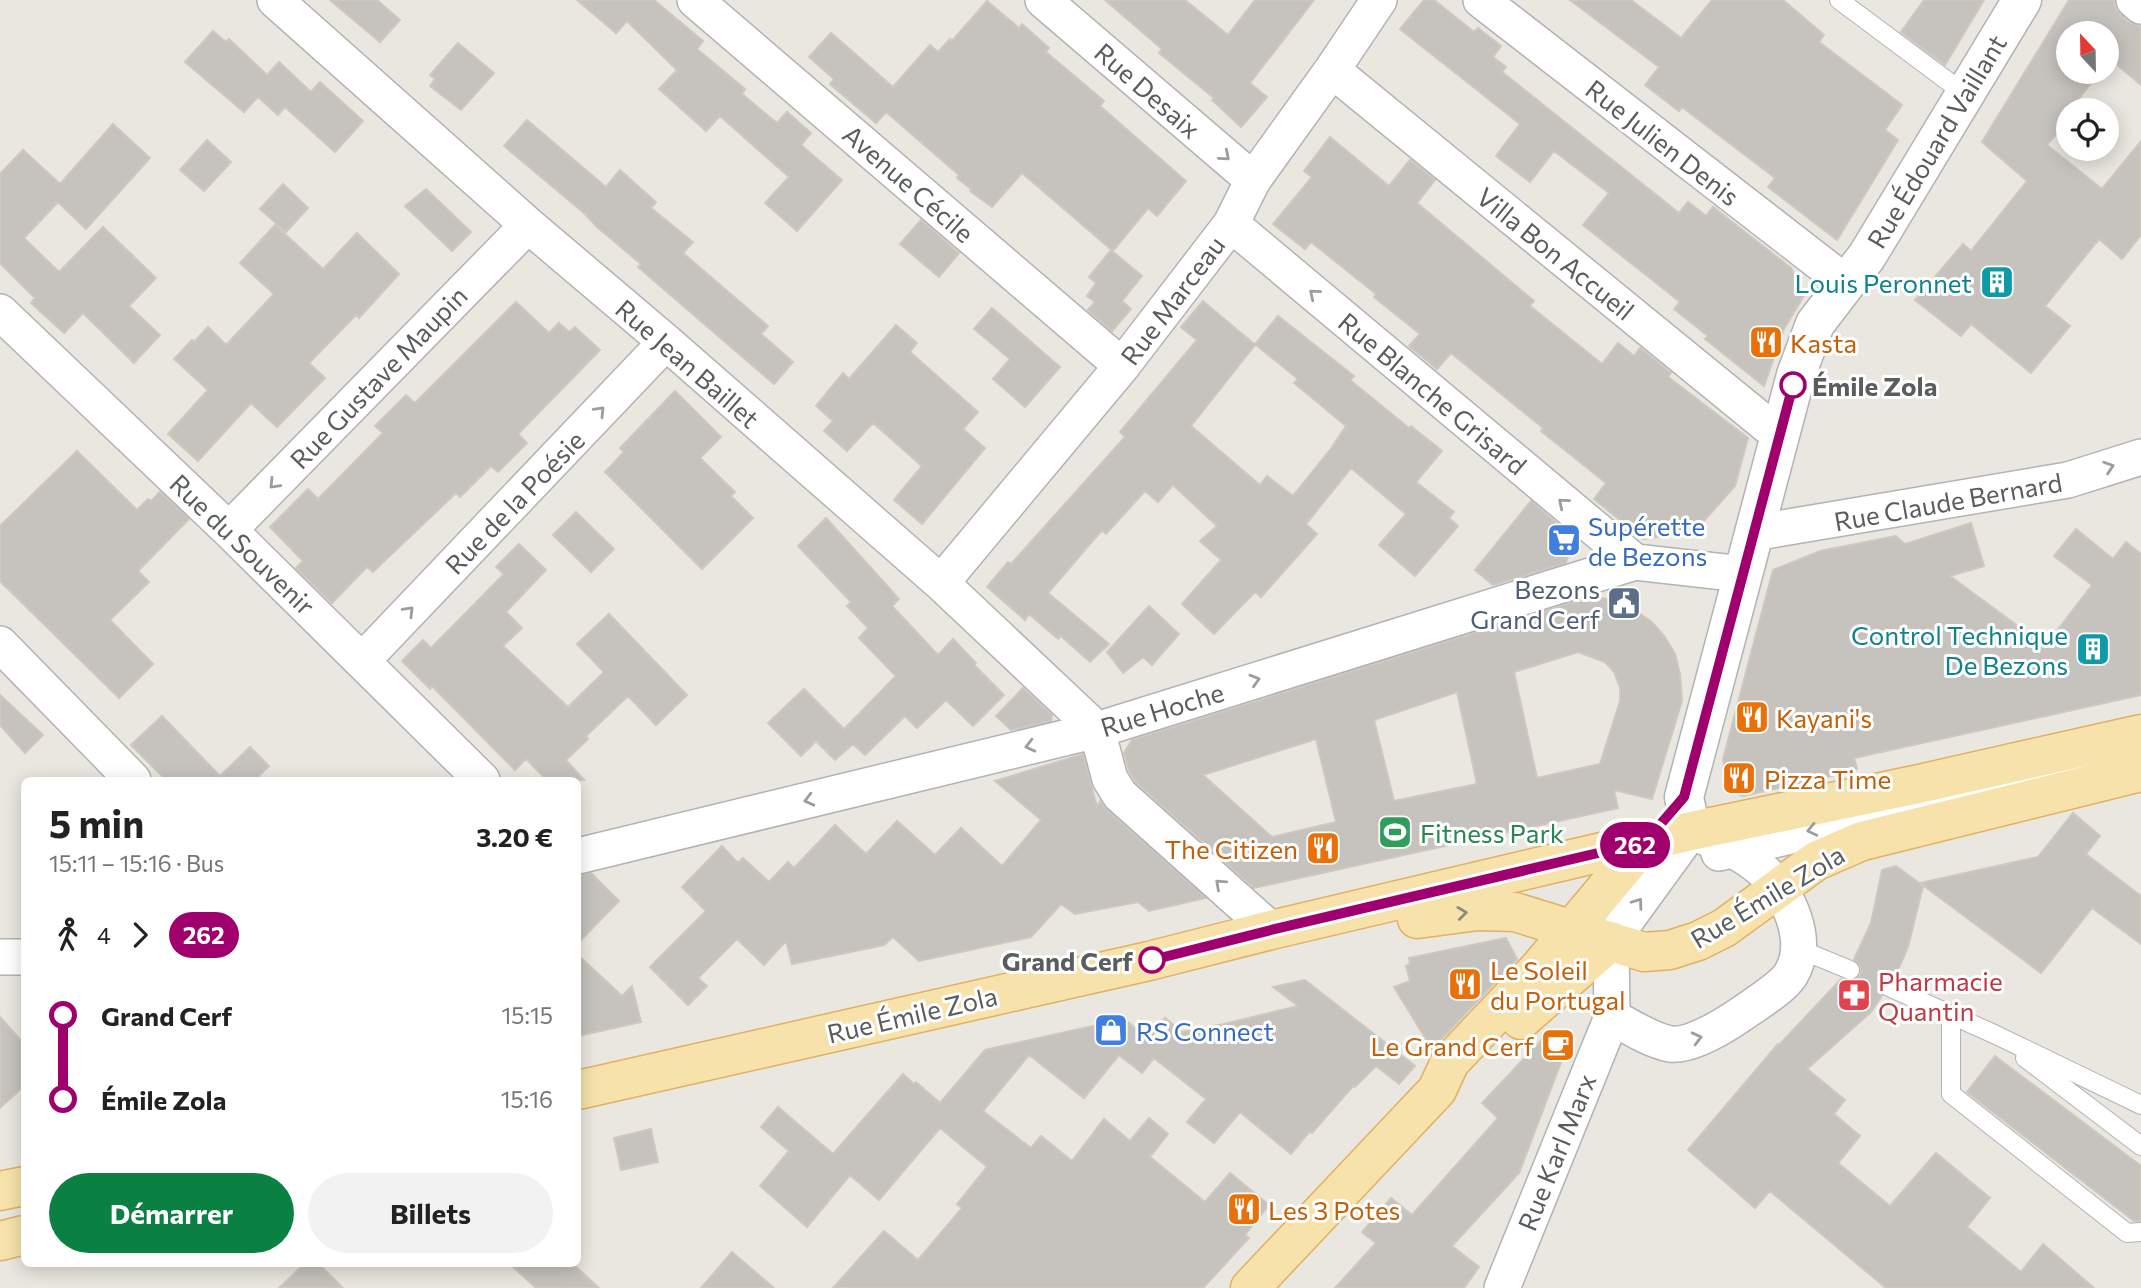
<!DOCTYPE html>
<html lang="fr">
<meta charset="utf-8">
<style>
body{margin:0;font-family:Commissioner,sans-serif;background:#f2f2f2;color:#222;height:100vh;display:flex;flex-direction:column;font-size:26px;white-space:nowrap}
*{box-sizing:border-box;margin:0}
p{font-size:23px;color:#767676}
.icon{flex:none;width:38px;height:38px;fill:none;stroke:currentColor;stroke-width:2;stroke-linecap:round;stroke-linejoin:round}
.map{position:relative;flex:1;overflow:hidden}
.sheet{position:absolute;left:21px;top:777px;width:560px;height:490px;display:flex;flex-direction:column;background:#fff;border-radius:10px;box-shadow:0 4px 18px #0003}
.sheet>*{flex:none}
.badge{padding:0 14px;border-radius:23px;font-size:24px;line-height:46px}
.needle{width:46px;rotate:338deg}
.controls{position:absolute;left:2056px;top:21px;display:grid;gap:14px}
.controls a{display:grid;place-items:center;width:63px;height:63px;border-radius:50%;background:#fff;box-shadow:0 4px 18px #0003;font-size:35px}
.map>.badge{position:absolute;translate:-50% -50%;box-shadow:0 0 0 4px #fff}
.legs{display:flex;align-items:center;gap:10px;height:77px;padding:0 28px;font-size:23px}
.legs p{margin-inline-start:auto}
.headline{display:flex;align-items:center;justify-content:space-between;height:119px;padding:0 28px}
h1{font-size:38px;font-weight:700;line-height:52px}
.cta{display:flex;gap:14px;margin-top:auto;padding:14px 28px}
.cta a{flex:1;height:80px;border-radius:42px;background:#0b8043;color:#fff;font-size:28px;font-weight:700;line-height:80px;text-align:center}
.cta a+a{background:#f2f2f2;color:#222}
ul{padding:0 28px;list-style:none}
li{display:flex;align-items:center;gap:24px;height:84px;font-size:26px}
li i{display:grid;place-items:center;width:10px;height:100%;margin:0 9px;background:currentColor}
li i::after{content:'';width:18px;height:18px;margin:-9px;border:5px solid;border-radius:50%;background:#fff}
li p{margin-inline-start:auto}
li:first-child i{background:linear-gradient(#0000 50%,currentColor 0)}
li:last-child i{background:linear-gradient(currentColor 50%,#0000 0)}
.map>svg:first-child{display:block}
.building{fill:#c6c2bd;stroke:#cec8bf;stroke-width:2;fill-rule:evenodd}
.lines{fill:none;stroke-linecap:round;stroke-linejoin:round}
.service-casing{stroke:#b1b3b7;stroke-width:20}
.minor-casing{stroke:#b1b3b7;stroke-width:38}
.tertiary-casing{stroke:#b1b3b7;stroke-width:41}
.primary-casing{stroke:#e1b162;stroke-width:41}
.service{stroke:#fff;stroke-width:18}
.minor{stroke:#fff;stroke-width:35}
.tertiary{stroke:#fff;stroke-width:38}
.primary{stroke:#f6e2aa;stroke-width:38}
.oneway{stroke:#9b9ea0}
.oneway2{stroke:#908c7a}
.line-1-casing{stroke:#fff;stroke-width:16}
.line-1{stroke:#a0006e;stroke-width:10}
.stop-1-dot{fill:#fff;stroke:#a0006e;stroke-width:3.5}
.labels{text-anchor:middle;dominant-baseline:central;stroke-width:6;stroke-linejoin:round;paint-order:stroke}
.street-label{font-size:26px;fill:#595d60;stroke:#fff}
.culture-label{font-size:26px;fill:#0d838f;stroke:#fff;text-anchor:end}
.food-label{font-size:26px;fill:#c56008;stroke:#fff;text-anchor:start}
.stop-label{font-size:26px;font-weight:bold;fill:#595d60;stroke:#fff;text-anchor:start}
.shop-label{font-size:26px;fill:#366cbe;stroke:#fff;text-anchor:start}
.service-label{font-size:26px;fill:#4e5e75;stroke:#fff;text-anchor:end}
.leisure-label{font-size:26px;fill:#27864d;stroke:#fff;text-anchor:start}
.health-label{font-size:26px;fill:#be3a42;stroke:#fff;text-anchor:start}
</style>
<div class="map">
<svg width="2141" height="1288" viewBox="0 0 2141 1288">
<rect width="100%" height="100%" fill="#eae7e0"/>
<path class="building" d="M330 0H377L400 20 380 42Z
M577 0H654L703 41 697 49 745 89 742 94 777 123 787 112 811 133 801 145 842 180 797 231 765 203 789 177 720 116 706 131 659 89 677 70 627 21 616 33Z
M1105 0H1185L1228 35 1255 0H1314L1250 83 1267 97 1241 127 1212 100 1214 98 1159 53 1162 49Z
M1424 0H1434L1474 32 1478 28 1501 46 1493 57 1506 67 1502 72 1679 213 1688 202 1706 216 1713 207 1791 268 1805 294 1784 329 1764 386 1705 339 1708 336 1674 309 1680 302 1583 225 1609 193 1554 151 1530 182 1496 156 1520 124 1400 29Z
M1570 0H1631L1681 38 1712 0H1783L1824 35 1819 42 1902 105 1885 130 1898 140 1837 240 1768 187 1775 178 1682 107 1679 111 1645 85 1659 67Z
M1924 0H1984L1945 65 1901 32Z
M2069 0H2114L2115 7 2121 15 2128 22 2141 26V85L2110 59 2107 63V33H2068V72H2100L2056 127 2059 131 2047 145 2102 189 2141 141V235L2122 259 2099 239 2045 306 2070 326 2031 373 1971 324 1961 336 1915 300 1963 244 1971 251 2027 181 1982 142Z
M987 1 1019 28 1022 24 1049 48 1046 52 1104 101 1100 106 1186 181 1157 216 1148 208 1113 251 1022 173 992 207 970 191 971 189 957 178 959 175 886 112 876 123 830 84 834 79 809 57 831 33 893 87 930 45 938 52 950 39 952 41Z
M213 31 226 42 229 39 267 75 279 62 311 92 320 82 363 121 335 152 285 107 278 115 258 97 244 112 185 62Z
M458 43 494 73 461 110 430 86 435 79 430 75Z
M527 120 606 187 620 170 656 202 651 208 693 242 683 253 768 326 761 334 793 362 774 384 638 267 641 264 597 227 584 213 504 146Z
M113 124 150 158 86 229 58 202 24 238 59 272 103 227 156 278 129 306 160 335 134 363 83 313 64 333 31 303 35 298 0 263V174L23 150 60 184Z
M1330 137 1389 186 1410 160 1435 180 1417 203 1534 301 1530 306 1602 364 1618 343 1634 356 1640 348 1671 373 1668 377 1748 438 1735 486 1694 532 1643 539 1594 499 1606 483 1541 431 1543 428 1451 353 1437 369 1409 346 1420 334 1374 297 1376 294 1311 242 1305 249 1273 224 1312 177 1304 171Z
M207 140 231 162 204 191 180 170Z
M283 184 308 208 286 232 260 209Z
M426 189 471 232 452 251 405 206Z
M921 220 959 253 939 277 900 244Z
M275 225 323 269 357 233 399 274 359 318 356 315 309 363 325 378 277 427 251 403 198 461 168 434 208 390 174 359 192 340 194 342 208 327 226 345 274 294 240 263Z
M1111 250 1142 276 1122 301 1131 309 1112 331 1088 310 1095 302 1087 296 1096 283 1089 277Z
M1203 301 1255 345 1191 426 1260 485 1267 476 1293 496 1330 450 1346 426 1294 383 1298 379 1255 344 1278 316 1354 376 1350 380 1409 428 1411 426 1442 451 1416 482 1454 512 1449 518 1458 526 1415 576 1379 545 1406 514 1351 468 1306 524 1317 534 1261 597 1255 592 1214 634 1182 604 1221 560 1200 541 1217 526 1173 485 1158 502 1145 491 1106 534 1102 530 1048 593 1109 644 1090 662 1061 636 1058 639 1029 614 1025 620 987 587 1008 562 1011 564 1125 437 1120 432 1197 340 1181 327Z
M516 302 549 333 559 323 569 332 575 327 600 350 518 434 527 443 498 472 491 466 460 497 456 493 373 572 367 567 332 603 296 568 303 561 270 527 308 489 318 499 383 433 375 426 406 395 415 403Z
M992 308 1060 367 1025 407 993 379 1010 359 974 329Z
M896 325 917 343 910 352 978 412 963 429 985 448 922 524 894 500 922 466 873 423 847 451 824 431 833 421 816 406 843 373 849 379Z
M675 391 721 437 700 458 735 492 731 496 753 518 702 569 605 472 624 452 620 448Z
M77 451 137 510 148 499 151 501 160 492 189 519 138 571 149 582 110 620 153 664 119 698 0 581V526Z
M1531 501 1573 537 1566 563 1493 585 1475 570Z
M576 512 614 549 591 572 553 535Z
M826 518 899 599 892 606 938 655 953 639 976 663 974 665 1004 695 973 726 946 700 917 728 905 716 865 755 853 744 835 760 816 741 801 756 768 723 804 689 844 729 896 676 859 638 868 628 847 606 851 602 798 546Z
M1971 523 1984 566 1950 576 2045 646 2092 585 2054 556 2076 529 2113 559 2126 542 2141 554V695L1854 758 1857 769 1823 778 1743 796 1733 792 1727 786 1723 759 1773 570 1820 551 1896 536 1905 544Z
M519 544 546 570 506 612 522 628 503 646 568 707 604 672 577 644 609 614 687 695 656 725 628 696 586 736 588 739 566 760 584 780H547L526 759 515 770 432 686 430 689 402 661 423 640 431 648 504 574 496 567Z
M1593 596 1624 603 1652 622 1665 637 1675 654 1680 674 1682 701 1652 799 1614 790 1618 808 1254 888 1136 782 1129 771 1124 753 1132 740ZM1578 652 1605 662 1614 672 1620 688V701L1600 764 1537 778 1514 672ZM1457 692 1477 784 1394 801 1374 720ZM1316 739 1336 822 1272 837 1203 775Z
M1149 606 1179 634 1152 665 1143 657 1123 673 1107 652Z
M1023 688 1052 715 1051 721 1011 730 996 716Z
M0 695 43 735 25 753 0 725Z
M162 716 220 776 250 747 269 766 255 780H166L131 745Z
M1083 754 1097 807 1100 801 1107 810 1206 898 1149 911 1138 902 1075 914 1061 904 1031 937 919 961 893 937 884 945 792 964 786 941 764 965 737 939 698 978 707 986 688 1005 650 967 706 911 682 887 722 846 738 863 743 858 769 882 788 862 794 868 835 825 866 854 897 821 935 855 961 828 1002 866 1041 820 995 781Z
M2073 813 2100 836 2086 854 2141 896V944L2092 908 2041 973 1920 883 2038 857Z
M1896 866 1923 886 1908 947 1895 977 1889 976 1882 978 1878 987 1882 996 1871 1012 1807 1069 1845 1100 1834 1114 1860 1136 1838 1163 1890 1206 1936 1153 1990 1198 1967 1227 2021 1272 2043 1244 2094 1288H1886L1770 1191 1755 1208 1688 1150 1778 1044 1779 1045 1841 979 1852 981 1860 975 1861 968 1854 959 1871 923 1882 870Z
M591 873 619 901 578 943V876Z
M1506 938 1517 959 1432 1049 1394 987 1410 981 1406 966 1410 964 1409 958Z
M578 955 622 996 632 986 641 1022 578 1036Z
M1305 980 1415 1066 1399 1084 1376 1066 1355 1087 1353 1086 1312 1133 1310 1131 1291 1154 1240 1112 1214 1143 1187 1122 1206 1099 1154 1058 1142 1073 1119 1055 1084 1098 1029 1055 983 1111 1031 1148 1041 1136 1072 1161 1104 1119 1130 1141 1149 1118 1168 1134 1150 1157 1205 1202 1230 1173 1269 1205 1245 1235 1249 1238 1203 1288H833L884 1231 918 1260 962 1208 957 1204 987 1167 940 1128 879 1200 850 1175 807 1227 760 1186 789 1151 761 1127 778 1107 833 1154 903 1074 914 1084 916 1082 940 1103 985 1050 1124 1019 1148 1038 1165 1018 1182 1032 1224 1024 1298 1006 1273 987Z
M0 1017 24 1044V1086L0 1108Z
M1548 1033 1568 1044 1519 1173 1452 1246 1479 1267 1464 1288H1335L1376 1243 1362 1232 1391 1198 1412 1215 1498 1118 1482 1103Z
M1995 1056 2141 1166V1221H2134L1967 1092Z
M651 1129 658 1162 621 1170 614 1138Z
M732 1252 774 1288H701Z
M304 1264H319L343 1288H279Z
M510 1264H573L599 1288H536Z"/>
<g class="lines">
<g class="service-casing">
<path id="service" d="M1839 0 1965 94
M1799 949 1850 970
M1889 987 1994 1034 2141 1105
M1951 1015V1094L2127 1233 2141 1232
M2025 1058 2141 1146"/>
</g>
<g class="minor-casing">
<path id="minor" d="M275 0 528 225 666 342 941 583 1097 730
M695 0 1122 366
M1043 0 1253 180
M1481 0 1846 283
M2134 0 2141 6
M1332 70 1779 435
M1231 224 1635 562
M0 312 229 530 482 780
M229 530 528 225
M1753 533 2068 480 2141 457
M941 583 1122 366 1231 224 1253 180 1332 70 1379 0
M0 644 133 780
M362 661 666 342
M1097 730 1110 779 1120 795 1271 930
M1719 853 2103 762
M578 856 1097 730 1635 562 1742 574
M0 957H24
M1502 1288 1612 1017 1611 941 1691 831C1715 842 1741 851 1761 869 1788 891 1811 941 1791 974 1783 988 1751 1007 1737 1017 1722 1027 1689 1047 1670 1044 1650 1040 1629 1026 1612 1017"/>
</g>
<g class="tertiary-casing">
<path id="tertiary" d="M1691 831 1684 797 1796 375 1815 324 1867 256 2022 0"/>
</g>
<g class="primary-casing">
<path id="primary" d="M1417 919 1478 911 1515 912 1644 952 1670 950 1698 941 1724 928 1816 861 1862 841 2141 772
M1521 1020 1611 941
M578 1090 1149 961 1271 930 1691 831 1919 784 2141 734
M0 1191 24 1186
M0 1241 24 1235
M1250 1288 1437 1090 1450 1062 1540 967 1645 842"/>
</g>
<use href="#service" class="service"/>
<use href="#minor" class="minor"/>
<use href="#tertiary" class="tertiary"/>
<use href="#primary" class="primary"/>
</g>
<defs><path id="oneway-chevron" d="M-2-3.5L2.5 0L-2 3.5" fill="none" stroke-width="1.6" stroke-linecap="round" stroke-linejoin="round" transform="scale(1.75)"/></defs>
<g class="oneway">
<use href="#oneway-chevron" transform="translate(1225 156) rotate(41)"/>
<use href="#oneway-chevron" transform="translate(1314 294) rotate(-140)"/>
<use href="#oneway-chevron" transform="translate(600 411) rotate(-46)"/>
<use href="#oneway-chevron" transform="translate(2109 467) rotate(-18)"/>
<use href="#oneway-chevron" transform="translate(274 484) rotate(134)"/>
<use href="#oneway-chevron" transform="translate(1563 503) rotate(-140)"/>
<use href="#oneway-chevron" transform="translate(409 611) rotate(-46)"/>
<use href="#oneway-chevron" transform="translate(1255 680) rotate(-17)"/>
<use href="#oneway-chevron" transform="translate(1030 746) rotate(166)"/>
<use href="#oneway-chevron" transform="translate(809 800) rotate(166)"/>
<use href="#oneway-chevron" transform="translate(1812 830) rotate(167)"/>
<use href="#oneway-chevron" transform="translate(1220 884) rotate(-138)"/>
<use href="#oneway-chevron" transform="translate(1638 903) rotate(-54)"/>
<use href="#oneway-chevron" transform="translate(1697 1038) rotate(-14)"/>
</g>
<use class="oneway2" href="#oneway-chevron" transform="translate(1462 913) rotate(-7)"/>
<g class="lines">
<g class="line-1-casing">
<path id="line-1" d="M1152 960 1271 930 1645 842 1684 797 1793 385"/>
</g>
<use href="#line-1" class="line-1"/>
</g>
<defs>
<g id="building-square" transform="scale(1.75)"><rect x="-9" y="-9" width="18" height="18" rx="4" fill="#0f9aa8" stroke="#fff"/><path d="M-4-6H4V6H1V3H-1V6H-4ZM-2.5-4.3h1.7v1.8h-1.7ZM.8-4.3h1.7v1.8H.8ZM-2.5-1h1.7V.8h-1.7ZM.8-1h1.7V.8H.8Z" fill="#fff"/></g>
<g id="restaurant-square" transform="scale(1.75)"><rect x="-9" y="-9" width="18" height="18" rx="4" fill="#e8710a" stroke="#fff"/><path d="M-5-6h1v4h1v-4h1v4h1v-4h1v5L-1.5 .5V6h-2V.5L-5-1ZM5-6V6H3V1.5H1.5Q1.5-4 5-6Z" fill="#fff"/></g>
<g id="supermarket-square" transform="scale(1.75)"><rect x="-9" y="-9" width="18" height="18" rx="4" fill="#3f7fe0" stroke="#fff"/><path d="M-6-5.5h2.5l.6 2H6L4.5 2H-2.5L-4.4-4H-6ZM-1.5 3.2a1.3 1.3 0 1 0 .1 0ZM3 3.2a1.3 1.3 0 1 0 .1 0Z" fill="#fff"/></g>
<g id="civic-square" transform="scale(1.75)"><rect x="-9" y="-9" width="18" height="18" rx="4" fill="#5c6f8a" stroke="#fff"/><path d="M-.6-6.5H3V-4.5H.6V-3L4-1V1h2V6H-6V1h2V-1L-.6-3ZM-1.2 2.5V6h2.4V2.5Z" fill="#fff"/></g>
<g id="stadium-square" transform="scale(1.75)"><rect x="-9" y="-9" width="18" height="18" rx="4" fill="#2e9e5b" stroke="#fff"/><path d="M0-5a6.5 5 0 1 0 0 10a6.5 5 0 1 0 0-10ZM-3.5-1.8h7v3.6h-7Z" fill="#fff"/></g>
<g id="pharmacy-square" transform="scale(1.75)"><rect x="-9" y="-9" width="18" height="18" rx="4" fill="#e0444e" stroke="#fff"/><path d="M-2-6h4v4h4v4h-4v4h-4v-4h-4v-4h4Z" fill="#fff"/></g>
<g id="shop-square" transform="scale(1.75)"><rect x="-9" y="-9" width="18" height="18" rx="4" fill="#3f7fe0" stroke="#fff"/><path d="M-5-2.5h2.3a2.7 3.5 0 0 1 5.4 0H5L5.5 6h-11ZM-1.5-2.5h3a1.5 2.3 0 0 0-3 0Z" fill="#fff"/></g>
<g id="cafe-square" transform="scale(1.75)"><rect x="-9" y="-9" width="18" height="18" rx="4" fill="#e8710a" stroke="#fff"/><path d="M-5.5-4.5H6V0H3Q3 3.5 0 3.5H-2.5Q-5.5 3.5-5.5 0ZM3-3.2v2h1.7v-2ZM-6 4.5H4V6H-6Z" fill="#fff"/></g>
</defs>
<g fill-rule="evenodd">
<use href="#building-square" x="1997" y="282"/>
<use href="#restaurant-square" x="1766" y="342"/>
<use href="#supermarket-square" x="1564" y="540"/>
<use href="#civic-square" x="1624" y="603"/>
<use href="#building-square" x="2093" y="649"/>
<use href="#restaurant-square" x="1752" y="717"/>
<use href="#restaurant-square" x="1739" y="778"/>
<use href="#stadium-square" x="1395" y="832"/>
<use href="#restaurant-square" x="1323" y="848"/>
<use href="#restaurant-square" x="1465" y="984"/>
<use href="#pharmacy-square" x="1854" y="995"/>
<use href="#shop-square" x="1111" y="1030"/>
<use href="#cafe-square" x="1558" y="1045"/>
<use href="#restaurant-square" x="1244" y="1209"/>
</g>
<g class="stop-1-dot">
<circle cx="1793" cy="385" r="12"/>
<circle cx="1152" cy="960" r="12"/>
</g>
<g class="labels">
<g class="street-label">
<text transform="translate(1148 90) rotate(41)">Rue Desaix</text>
<text transform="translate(1936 141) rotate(-59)">Rue Édouard Vaillant</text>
<text transform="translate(1663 142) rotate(38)">Rue Julien Denis</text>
<text transform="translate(909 183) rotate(41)">Avenue Cécile</text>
<text transform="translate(1556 253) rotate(39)">Villa Bon Accueil</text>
<text transform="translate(1172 300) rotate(-53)">Rue Marceau</text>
<text transform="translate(688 363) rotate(41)">Rue Jean Baillet</text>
<text transform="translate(378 377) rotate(-46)">Rue Gustave Maupin</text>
<text transform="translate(1433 393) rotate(40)">Rue Blanche Grisard</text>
<text transform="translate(1948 501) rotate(-10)">Rue Claude Bernard</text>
<text transform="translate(514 502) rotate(-46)">Rue de la Poésie</text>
<text transform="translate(243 544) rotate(44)">Rue du Souvenir</text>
<text transform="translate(1162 709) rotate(-17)">Rue Hoche</text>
<text transform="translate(1767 896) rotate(-31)">Rue Émile Zola</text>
<text transform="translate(912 1014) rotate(-13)">Rue Émile Zola</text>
<text transform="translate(1556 1152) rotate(-68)">Rue Karl Marx</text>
</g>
<g class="culture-label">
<text x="1972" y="282">Louis Peronnet</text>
<text x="2068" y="634">Control Technique<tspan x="2068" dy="30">De Bezons</tspan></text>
</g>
<g class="food-label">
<text x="1790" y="342">Kasta</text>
<text x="1776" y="717">Kayani's</text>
<text x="1764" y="778">Pizza Time</text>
<text x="1298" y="848" text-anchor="end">The Citizen</text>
<text x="1490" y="969">Le Soleil<tspan x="1490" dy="30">du Portugal</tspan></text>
<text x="1534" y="1045" text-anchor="end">Le Grand Cerf</text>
<text x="1268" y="1209">Les 3 Potes</text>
</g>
<g class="stop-label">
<text x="1812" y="385">Émile Zola</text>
<text x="1133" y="960" text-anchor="end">Grand Cerf</text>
</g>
<g class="shop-label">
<text x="1588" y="525">Supérette<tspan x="1588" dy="30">de Bezons</tspan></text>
<text x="1136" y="1030">RS Connect</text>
</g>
<g class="service-label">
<text x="1600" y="588">Bezons<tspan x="1600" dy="30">Grand Cerf</tspan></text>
</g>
<g class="leisure-label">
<text x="1420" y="832">Fitness Park</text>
</g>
<g class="health-label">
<text x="1878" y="980">Pharmacie<tspan x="1878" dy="30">Quantin</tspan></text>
</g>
</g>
</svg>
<div class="controls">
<a><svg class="needle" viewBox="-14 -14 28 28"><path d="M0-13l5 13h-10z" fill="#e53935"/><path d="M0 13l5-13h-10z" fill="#767676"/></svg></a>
<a><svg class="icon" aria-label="locate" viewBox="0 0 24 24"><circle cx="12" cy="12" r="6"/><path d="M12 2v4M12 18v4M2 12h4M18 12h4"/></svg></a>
</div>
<b class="badge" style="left:1635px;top:845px;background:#a0006e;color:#fff">262</b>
<section class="sheet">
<div class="headline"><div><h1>5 min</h1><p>15:11 – 15:16 · Bus</p></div><b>3.20 €</b></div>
<div class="legs"><svg class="icon" aria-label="walk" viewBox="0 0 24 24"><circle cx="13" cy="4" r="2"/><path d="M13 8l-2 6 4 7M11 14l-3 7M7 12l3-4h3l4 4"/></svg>4<svg class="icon" aria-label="forward" viewBox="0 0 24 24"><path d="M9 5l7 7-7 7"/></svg><b class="badge" style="background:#a0006e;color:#fff">262</b></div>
<ul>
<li><i style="color:#a0006e"></i><b>Grand Cerf</b><p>15:15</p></li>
<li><i style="color:#a0006e"></i><b>Émile Zola</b><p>15:16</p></li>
</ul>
<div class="cta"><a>Démarrer</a><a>Billets</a></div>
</section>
</div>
